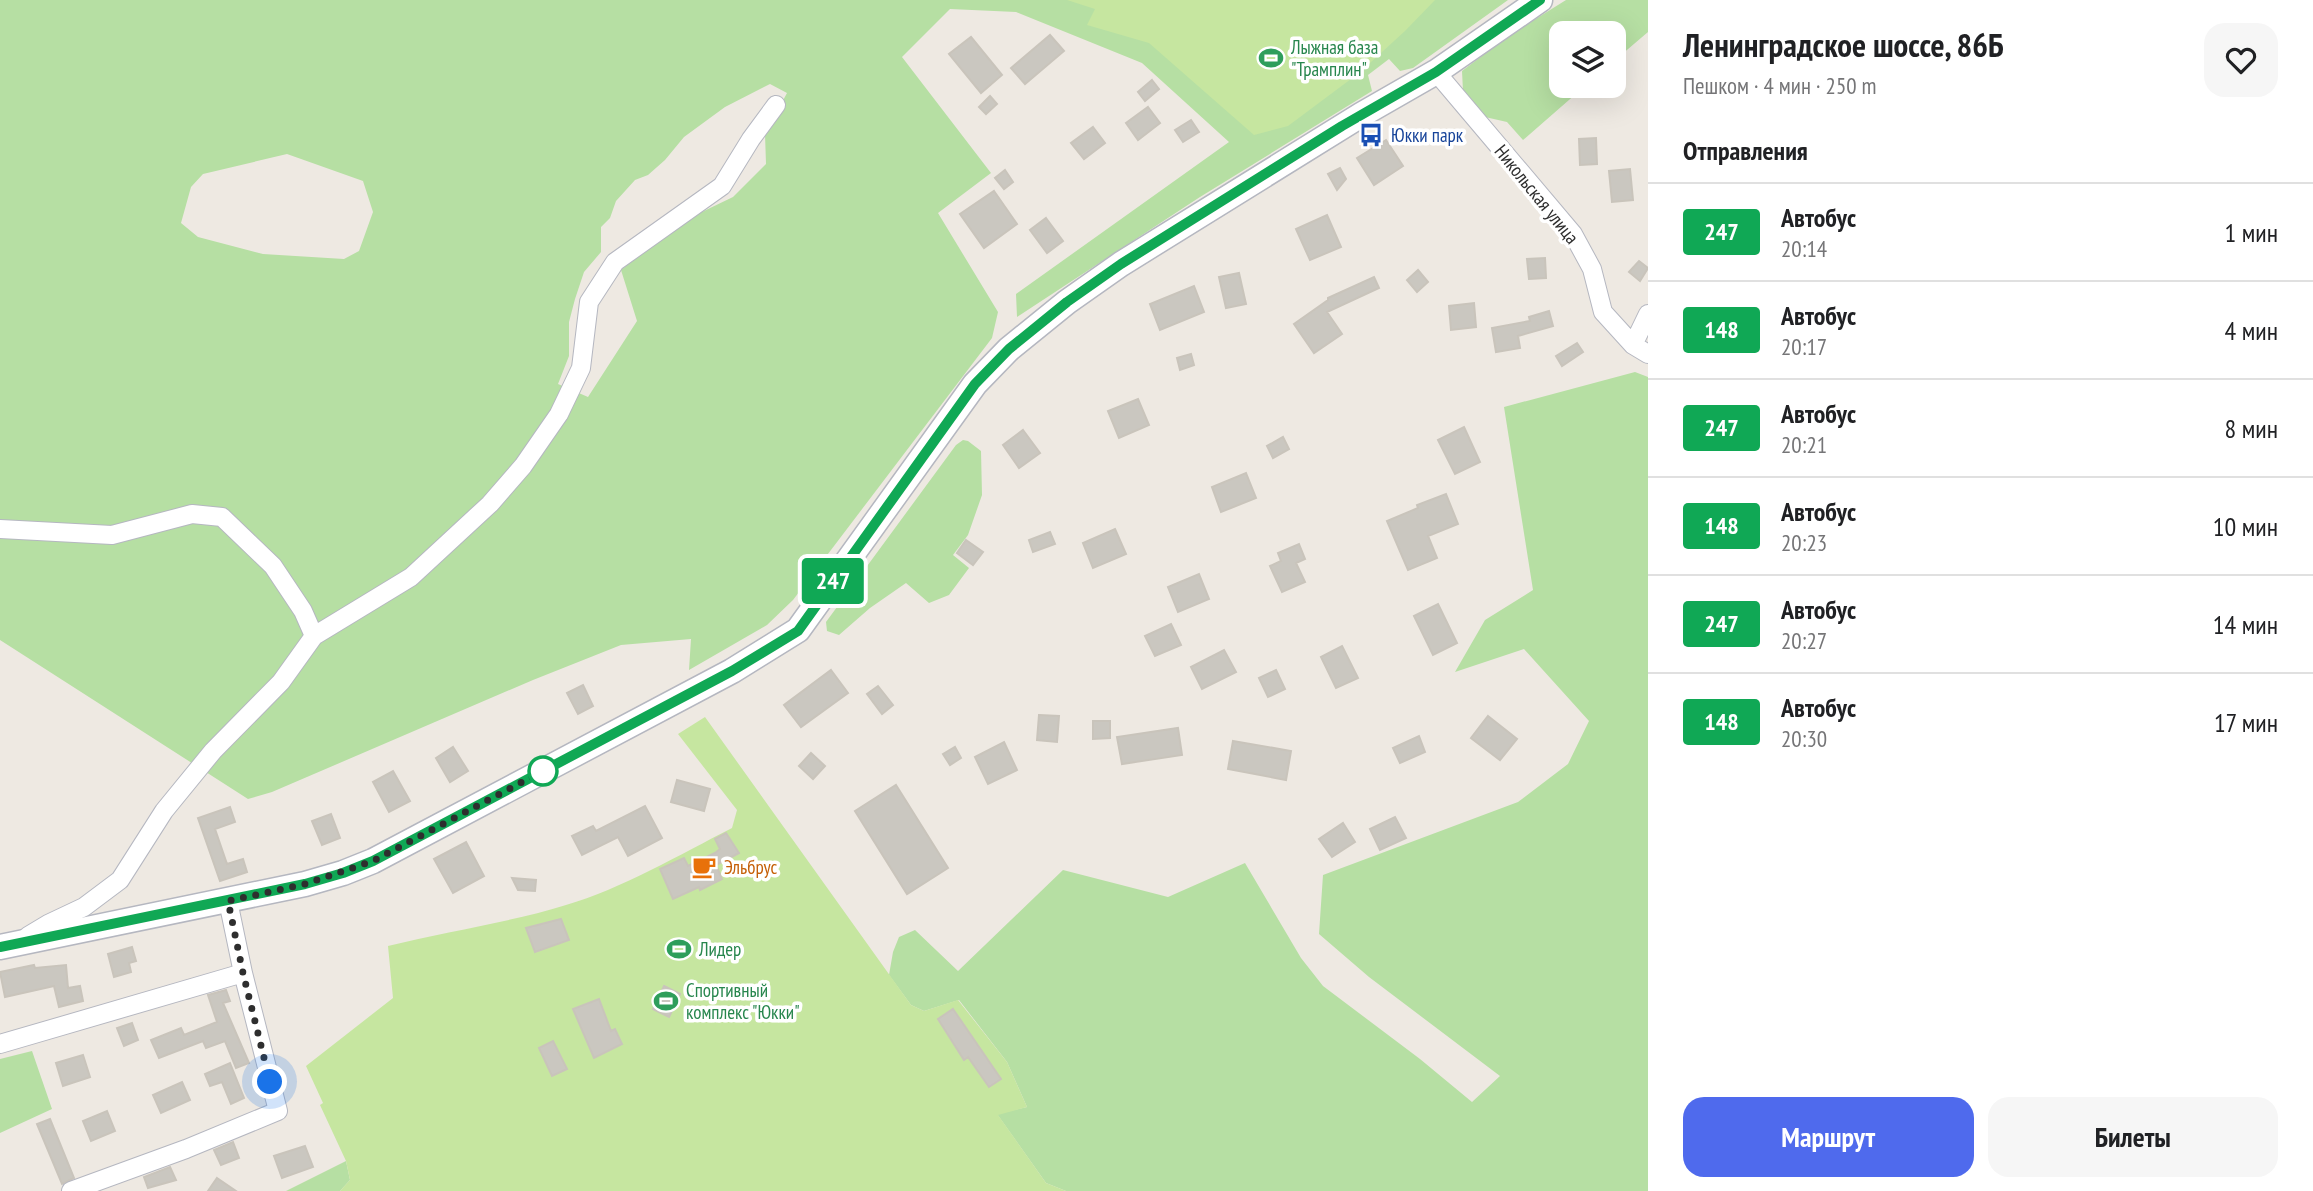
<!DOCTYPE html>
<html lang="ru">
<meta charset="utf-8">
<style>
body{margin:0;font-family:"PT Sans Narrow",sans-serif;background:#f6f6f6;color:#202124;height:100vh;display:flex;flex-direction:column;font-size:26px;white-space:nowrap}
*{box-sizing:border-box;margin:0}
p{font-size:23px;color:#757577}
.icon{flex:none;width:38px;height:38px;fill:none;stroke:currentColor;stroke-width:2;stroke-linecap:round;stroke-linejoin:round}
.map{position:relative;flex:1;overflow:hidden}
.side{display:flex;flex-direction:column;background:#fff;width:665px}
.side>*{flex:none}
.badge{padding:0 14px;border-radius:5px;font-size:24px;line-height:46px}
.fabs{position:absolute;left:1549px;top:21px;display:grid;gap:14px}
.fabs a{display:grid;place-items:center;width:77px;height:77px;border-radius:14px;background:#fff;box-shadow:0 7px 28px #0002;font-size:35px}
.you{position:absolute;width:35px;height:35px;margin:-18px;border:5px solid #fff;border-radius:50%;background:#1a73e8;box-shadow:0 0 0 10px #1a73e833}
.map>.badge{position:absolute;translate:-50% -50%;box-shadow:0 0 0 4px #fff}
h2{padding:0 35px;font-size:26px;line-height:63px}
.round{display:grid;place-items:center;flex:none;width:74px;height:74px;border-radius:21px;background:#f6f6f6}
.headline{display:flex;align-items:center;justify-content:space-between;height:119px;padding:0 35px}
h1{font-size:33px;font-weight:600;line-height:52px}
.primary-button{display:flex;gap:14px;margin-top:auto;padding:14px 35px}
.primary-button a{flex:1;height:80px;border-radius:21px;background:#4f6aed;color:#fff;font-size:28px;font-weight:600;line-height:80px;text-align:center}
.primary-button a+a{background:#f6f6f6;color:#202124}
ul{padding:0;list-style:none}
li{display:flex;align-items:center;gap:21px;height:98px;padding:0 35px;border-top:2px solid #e0e0e0}
li div{flex:1}
li b{display:block;font-size:26px}
li em{font-style:normal}
li .badge{min-width:77px;font-weight:700;text-align:center}
main{display:flex;flex:1;min-height:0}
.map>svg:first-child{display:block}
.green{fill:#b6dfa3;fill-rule:evenodd}
.pitch{fill:#c6e6a0}
.building{fill:#cac7c0;stroke:#c9c4bb;stroke-width:2}
.lines{fill:none;stroke-linecap:round;stroke-linejoin:round}
.minor-casing{stroke:#b5b7c0;stroke-width:20}
.secondary-casing{stroke:#b5b7c0;stroke-width:27}
.minor{stroke:#fff;stroke-width:18}
.secondary{stroke:#fff;stroke-width:24}
.line-casing{stroke:#fff;stroke-width:16}
.line{stroke:#10a855;stroke-width:10}
.walk{stroke:#2e2e2e;stroke-width:7;stroke-dasharray:0 12.6}
.stop-dot{fill:#fff;stroke:#10a855;stroke-width:3.5}
.labels{text-anchor:middle;dominant-baseline:central;stroke-width:7;stroke-linejoin:round;paint-order:stroke}
.leisure-label{font-size:19px;fill:#27864d;stroke:#fff;text-anchor:start}
.transit-label{font-size:19px;fill:#164399;stroke:#fff;text-anchor:start}
.street-label{font-size:19px;fill:#2e2e2e;stroke:#fff}
.food-label{font-size:19px;fill:#c56008;stroke:#fff;text-anchor:start}
</style>
<main>
<div class="map">
<svg width="1648" height="1191" viewBox="0 0 1648 1191">
<rect width="100%" height="100%" fill="#eee9e2"/>
<path class="green" d="M0 0H1508L1413 68 1400 71 1389 59 1368 75 1372 91 1200 197 1017 317 1016 294 1229 142 1142 63 1016 12 950 9 902 57 991 173 938 213 998 312 992 338 793 600 767 625 689 670 691 639 621 645 533 680 272 792 248 799 0 640ZM770 84 787 93 765 134 766 164 733 197 679 223 621 270 637 321 588 397 558 384 569 356V322L575 299 584 272 601 252V227L610 218 616 201 635 180 648 175 665 160 684 137 725 107ZM287 154 363 181 373 212 359 251 344 259 263 254 198 237 181 223 191 187 203 174Z
M1566 0H1648V32L1614 61V33H1561V86H1585L1523 140 1507 122 1485 117 1463 91 1462 71 1507 37Z
M1635 372 1648 377V1191H1066L1046 1183 997 1114 1027 1107 1007 1062 959 1000 924 1011 911 1005 889 975 893 952 899 937 915 930 958 971 1063 870 1168 897 1245 863 1301 958 1323 986 1420 1059 1472 1102 1500 1076 1369 977 1319 934 1323 875 1518 802 1568 764 1589 721 1524 649 1455 672 1485 620 1533 590 1504 407Z
M963 440 968 441 981 451 982 495 968 535 953 555 969 568 949 595 929 603 906 583 870 608 839 635 827 631 826 622 956 445Z
M32 1051 52 1109 0 1133V1059Z
M346 1161 350 1180 340 1191H286Z"/>
<path class="pitch" d="M1067 0H1435L1405 31 1359 73 1288 126 1254 135 1149 43 1087 25 1095 9Z
M705 717 911 1005 924 1011 958 1000 1007 1062 1027 1107 998 1115 1046 1183 1066 1191H340L350 1180 346 1161 320 1105 323 1103 306 1066 393 998 388 946C447 931 508 923 566 905 621 889 681 854 732 828L737 810 678 734Z"/>
<path class="building" d="M1050 35 1064 51 1025 84 1011 68Z
M971 37 1002 75 981 93 949 54Z
M1152 80 1159 89 1145 101 1138 92Z
M990 96 997 104 986 114 979 107Z
M1148 107 1160 123 1138 140 1126 123Z
M1191 120 1199 132 1183 142 1175 130Z
M1093 127 1105 143 1084 159 1071 143Z
M1596 138 1597 164 1580 165 1579 139Z
M1386 140 1403 166 1374 185 1357 158Z
M1340 168 1346 179 1337 190 1328 174Z
M1630 169 1633 200 1612 202 1609 171Z
M1005 170 1013 182 1004 189 995 178Z
M994 191 1017 224 984 248 960 214Z
M1327 215 1341 247 1310 260 1296 229Z
M1046 218 1063 241 1047 253 1030 230Z
M1545 258 1546 278 1529 279 1527 259Z
M1639 261 1648 268 1640 281 1629 272Z
M1418 270 1428 282 1417 292 1407 280Z
M1239 273 1246 304 1226 308 1219 277Z
M1374 277 1379 288 1327 312 1342 334 1314 353 1294 324 1328 300V298Z
M1194 286 1204 312 1160 330 1150 304Z
M1474 303 1476 327 1451 330 1449 306Z
M1549 311 1553 326 1518 336 1520 348 1496 352 1492 328 1530 321 1529 317Z
M1577 343 1583 352 1562 366 1556 356Z
M1191 354 1194 365 1180 370 1177 358Z
M1138 399 1149 425 1119 438 1108 411Z
M1464 427 1480 462 1455 474 1438 440Z
M1023 430 1040 453 1019 468 1003 445Z
M1283 437 1289 449 1273 458 1267 446Z
M1246 473 1256 498 1221 512 1212 487Z
M1446 494 1458 524 1428 536 1437 558 1408 570 1387 521 1418 508 1417 505Z
M1115 529 1126 554 1093 568 1083 543Z
M1050 532 1055 544 1033 552 1029 540Z
M966 540 983 552 973 565 957 553Z
M1299 544 1305 559 1296 563 1305 582 1282 592 1270 566 1281 561 1278 553Z
M1199 574 1209 599 1178 612 1168 587Z
M1438 604 1457 643 1433 655 1414 616Z
M1171 624 1181 645 1155 656 1145 636Z
M1342 646 1358 678 1336 688 1321 657Z
M1224 650 1236 672 1202 689 1191 667Z
M831 670 848 693 801 727 784 705Z
M1276 670 1285 689 1268 697 1259 678Z
M583 685 593 706 578 714 567 693Z
M878 686 893 705 882 714 867 694Z
M1039 715 1059 716 1057 742 1037 740Z
M1488 716 1517 739 1500 760 1471 738Z
M1093 721H1110V738L1093 739Z
M1178 728 1182 755 1122 764 1117 737Z
M1419 736 1425 752 1400 763 1393 748Z
M1233 741 1291 751 1286 780 1228 769Z
M1004 742 1017 770 988 784 975 757Z
M453 747 468 771 450 782 436 758Z
M955 747 961 758 950 765 943 754Z
M811 753 825 766 813 779 799 766Z
M393 771 410 801 389 812 373 782Z
M677 780 710 789 704 811 671 802Z
M896 785 948 868 907 894 855 811Z
M645 806 662 838 628 856 618 837 582 855 572 836 593 826 596 831Z
M230 807 235 822 215 829 227 864 243 859 247 872 220 881 198 818Z
M331 814 340 838 322 845 312 821Z
M1395 817 1406 838 1380 850 1370 829Z
M1343 823 1355 842 1332 857 1319 839Z
M726 833 739 853 716 865 722 879 700 890 699 887 673 899 660 869 684 858 688 866 715 853 720 849 715 839Z
M466 842 484 876 453 893 434 859Z
M512 878 536 880 535 891 518 890Z
M561 919 569 940 535 952 526 928Z
M132 947 136 961 129 963 131 972 114 977 108 954Z
M34 965 35 968 66 965 68 988 80 986 83 1001 59 1007 54 986 5 997 0 972Z
M664 986 680 994 669 1017 653 1009Z
M226 990 230 1001 223 1003 249 1063 236 1068 225 1041 206 1048 203 1041 159 1058 151 1040 181 1028 184 1035 217 1022 208 995Z
M599 999 611 1031 615 1029 622 1044 594 1058 573 1009Z
M953 1009 1001 1079 989 1087 968 1057 964 1060 938 1019Z
M132 1023 138 1040 124 1046 117 1028Z
M553 1041 567 1069 552 1076 539 1048Z
M83 1055 90 1077 63 1086 56 1063Z
M230 1063 244 1098 231 1104 222 1082 210 1086 205 1074Z
M182 1082 190 1100 161 1113 153 1095Z
M107 1111 115 1131 91 1141 83 1121Z
M50 1119 74 1178 62 1184 37 1124Z
M233 1142 239 1158 221 1165 214 1150Z
M305 1146 313 1167 282 1178 274 1156Z
M170 1167 176 1180 148 1188 144 1177Z
M217 1178 236 1191H208Z"/>
<g class="lines">
<g class="minor-casing">
<path id="minor" d="M1436 72 1573 234 1592 269 1603 312 1633 345 1648 354
M1633 345 1648 314
M0 529 112 535 192 514 222 517 273 566 303 611 314 636 281 682 213 751 164 811 120 880 84 907 48 924 28 936
M314 636 411 577 490 504 523 466 559 414 581 368 589 302 615 262 722 186 751 139 776 105
M0 1044 243 973 228 901
M71 1191 186 1149 278 1111 243 973"/>
</g>
<g class="secondary-casing">
<path id="secondary" d="M0 947 305 884 343 873 373 861 732 671 798 630 975 384 1009 349 1067 302 1121 264 1361 115 1436 72 1540 0"/>
</g>
<use href="#minor" class="minor"/>
<use href="#secondary" class="secondary"/>
</g>
<g class="lines">
<g class="line-casing">
<path id="line" d="M0 947 305 884 343 873 373 861 732 671 798 631 975 384 1009 349 1067 302 1121 264 1342 126 1436 72 1540 0"/>
</g>
<use href="#line" class="line"/>
<path class="walk" d="M270 1082 243 973 228 901 305 884 373 861 543 771"/>
</g>
<defs>
<g id="stadium-bare" transform="scale(1.89)"><path d="M0-5a6.5 5 0 1 0 0 10a6.5 5 0 1 0 0-10ZM-3.5-1.8h7v3.6h-7Z" fill="#2e9e5b" stroke="#fff" stroke-width="2.5" paint-order="stroke"/></g>
<g id="bus-bare" transform="scale(1.89)"><path d="M-5-6H5V4H4V6H2V4H-2V6H-4V4H-5ZM-3.5-4V0h7V-4ZM-3.5 1.2v1.5H-2V1.2ZM2 1.2v1.5H3.5V1.2Z" fill="#1a4fb4" stroke="#fff" stroke-width="2.5" paint-order="stroke"/></g>
<g id="cafe-bare" transform="scale(1.89)"><path d="M-5.5-4.5H6V0H3Q3 3.5 0 3.5H-2.5Q-5.5 3.5-5.5 0ZM3-3.2v2h1.7v-2ZM-6 4.5H4V6H-6Z" fill="#e8710a" stroke="#fff" stroke-width="2.5" paint-order="stroke"/></g>
</defs>
<g fill-rule="evenodd">
<use href="#stadium-bare" x="1271" y="58"/>
<use href="#bus-bare" x="1371" y="135"/>
<use href="#cafe-bare" x="704" y="867"/>
<use href="#stadium-bare" x="679" y="949"/>
<use href="#stadium-bare" x="666" y="1001"/>
</g>
<circle class="stop-dot" cx="543" cy="771" r="14"/>
<g class="labels">
<g class="leisure-label">
<text x="1291" y="47">Лыжная база<tspan x="1291" dy="22">"Трамплин"</tspan></text>
<text x="699" y="949">Лидер</text>
<text x="686" y="990">Спортивный<tspan x="686" dy="22">комплекс "Юкки"</tspan></text>
</g>
<g class="transit-label">
<text x="1391" y="135">Юкки парк</text>
</g>
<g class="street-label">
<text transform="translate(1537 194) rotate(51)">Никольская улица</text>
</g>
<g class="food-label">
<text x="724" y="867">Эльбрус</text>
</g>
</g>
</svg>
<div class="fabs">
<a><svg class="icon" aria-label="layers" viewBox="0 0 24 24"><path d="M12 4l9 5-9 5-9-5zM3 14l9 5 9-5"/></svg></a>
</div>
<div class="you" style="left:270px;top:1082px"></div>
<b class="badge" style="left:833px;top:581px;background:#10a855;color:#fff">247</b>
</div>
<section class="side">
<div class="headline"><div><h1>Ленинградское шоссе, 86Б</h1><p>Пешком · 4 мин · 250 m</p></div><a class="round"><svg class="icon" aria-label="heart" viewBox="0 0 24 24"><path d="M12 20l-8-8c-3-5 5-10 8-4 3-6 11-1 8 4z"/></svg></a></div>
<h2>Отправления</h2>
<ul>
<li><span class="badge" style="background:#10a855;color:#fff">247</span><div><b>Автобус</b><p>20:14</p></div><em>1 мин</em></li>
<li><span class="badge" style="background:#10a855;color:#fff">148</span><div><b>Автобус</b><p>20:17</p></div><em>4 мин</em></li>
<li><span class="badge" style="background:#10a855;color:#fff">247</span><div><b>Автобус</b><p>20:21</p></div><em>8 мин</em></li>
<li><span class="badge" style="background:#10a855;color:#fff">148</span><div><b>Автобус</b><p>20:23</p></div><em>10 мин</em></li>
<li><span class="badge" style="background:#10a855;color:#fff">247</span><div><b>Автобус</b><p>20:27</p></div><em>14 мин</em></li>
<li><span class="badge" style="background:#10a855;color:#fff">148</span><div><b>Автобус</b><p>20:30</p></div><em>17 мин</em></li>
</ul>
<div class="primary-button"><a>Маршрут</a><a>Билеты</a></div>
</section>
</main>
